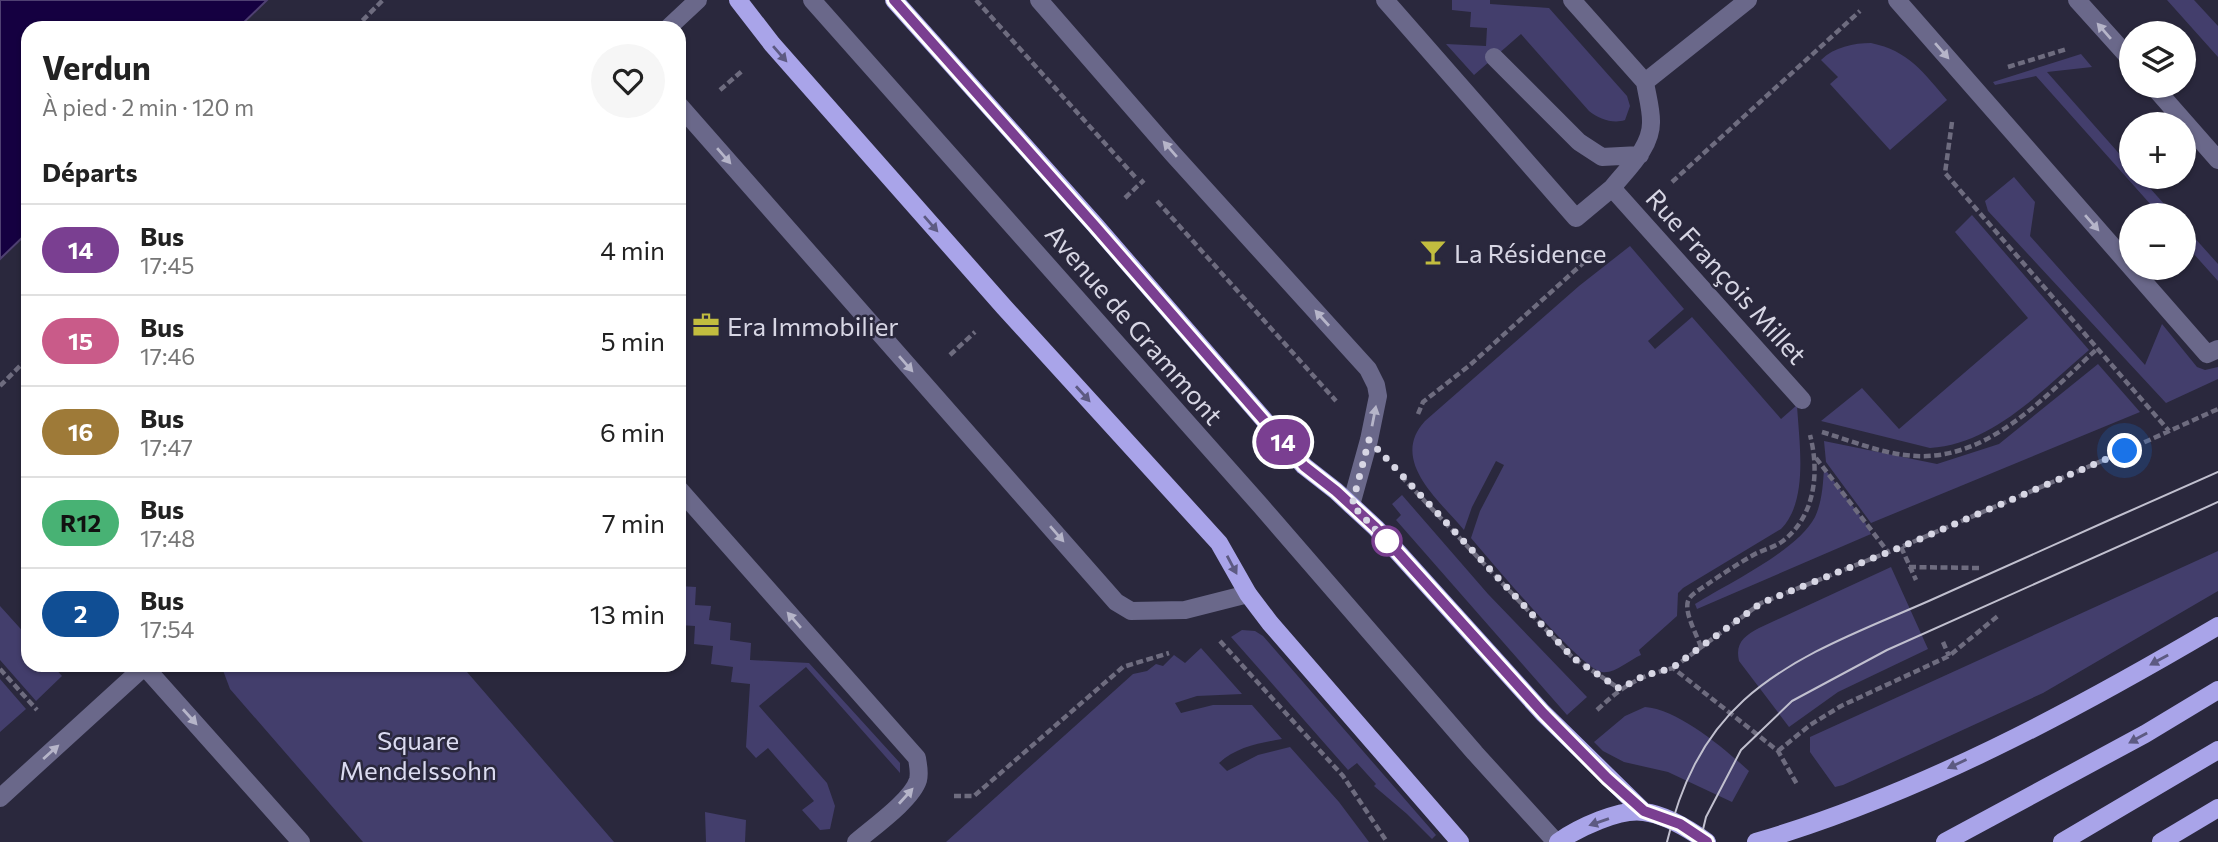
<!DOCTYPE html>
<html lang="fr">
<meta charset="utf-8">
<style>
body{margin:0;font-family:Commissioner,sans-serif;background:#f6f6f6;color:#222;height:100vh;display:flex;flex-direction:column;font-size:26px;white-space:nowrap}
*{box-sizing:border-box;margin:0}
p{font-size:23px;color:#767676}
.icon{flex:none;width:38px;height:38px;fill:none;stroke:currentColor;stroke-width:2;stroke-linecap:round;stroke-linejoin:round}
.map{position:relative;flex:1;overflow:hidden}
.panel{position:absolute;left:21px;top:21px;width:665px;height:651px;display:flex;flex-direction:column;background:#fff;border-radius:21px;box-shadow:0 2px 5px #0004}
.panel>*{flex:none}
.badge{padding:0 14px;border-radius:23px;font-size:24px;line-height:46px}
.tools{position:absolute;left:2119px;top:21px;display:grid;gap:14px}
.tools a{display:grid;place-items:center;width:77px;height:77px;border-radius:50%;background:#fff;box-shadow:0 2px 5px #0004;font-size:35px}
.you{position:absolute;width:35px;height:35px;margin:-18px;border:5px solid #fff;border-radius:50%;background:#1a73e8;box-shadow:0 0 0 10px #1a73e833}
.map>.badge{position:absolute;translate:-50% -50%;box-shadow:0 0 0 4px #fff}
h2{padding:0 21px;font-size:26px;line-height:63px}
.round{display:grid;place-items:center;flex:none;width:74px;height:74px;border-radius:37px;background:#f6f6f6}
.overview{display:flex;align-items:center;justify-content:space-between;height:119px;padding:0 21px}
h1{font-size:33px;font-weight:700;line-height:52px}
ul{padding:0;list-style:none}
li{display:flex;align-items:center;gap:21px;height:91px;padding:0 21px;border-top:2px solid #e0e0e0}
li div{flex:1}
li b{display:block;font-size:26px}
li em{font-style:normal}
li .badge{min-width:77px;font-weight:700;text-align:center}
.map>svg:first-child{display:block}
.green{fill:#433e6c}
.water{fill:#150041;stroke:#4f4072;stroke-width:2}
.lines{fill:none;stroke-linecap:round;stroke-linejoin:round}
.path{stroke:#6e6c7f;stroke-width:4.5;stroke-dasharray:7 3.5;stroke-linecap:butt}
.minor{stroke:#6a688a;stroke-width:18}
.major{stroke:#a9a4e9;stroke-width:18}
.tram{stroke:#c1c0cf;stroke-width:2}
.oneway{fill:#b6b5c9}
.oneway2{fill:#5d5a82}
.line-casing{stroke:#fff;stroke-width:16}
.line{stroke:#7a3f91;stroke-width:10}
.walk{stroke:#d7d6e4;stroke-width:7;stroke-dasharray:0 12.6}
.stop-dot{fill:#fff;stroke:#7a3f91;stroke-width:3.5}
.labels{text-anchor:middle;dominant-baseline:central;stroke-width:5;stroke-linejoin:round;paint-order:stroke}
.poi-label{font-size:26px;fill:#d7d6e4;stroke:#2a283d;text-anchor:start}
.street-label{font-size:26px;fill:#d7d6e4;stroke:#2a283d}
.park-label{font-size:26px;fill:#dbdbf0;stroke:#2a283d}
</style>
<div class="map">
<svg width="2218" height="842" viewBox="0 0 2218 842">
<rect width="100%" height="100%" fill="#2a283d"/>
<path class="green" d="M1452 0H1490V4L1549 8 1627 96 1630 106 1625 120C1613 124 1599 119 1589 111L1521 34 1474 75 1446 44 1486 46 1487 28 1470 27 1471 12 1452 10Z
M2167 0H2194L2218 26V57Z
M1871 43C1909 51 1923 72 1947 100L1890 150 1830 84 1838 77 1821 60C1834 47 1854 43 1871 43Z
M2081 54 2092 67 2047 72 2131 167 2132 177H2140L2174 215H2160L2036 76 1995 85 1993 82Z
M2014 177 2035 202 2030 236 2145 365 2162 324 2197 367 2205 370 2218 367V379L2166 403 1988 211 1985 201Z
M1972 215 2089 350C2043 389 1994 444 1930 448L1821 421 1862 388 1899 429 2028 318 1955 232Z
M2184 226 2218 264V281L2184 243Z
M1630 246 1684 309 1648 341 1655 349 1692 317 1781 419 1797 405C1799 442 1809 501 1781 529L1683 588 1678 593 1677 616 1639 650 1641 655C1629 660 1615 674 1602 672 1582 670 1489 559 1471 538L1480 511 1504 465 1496 461 1472 507 1464 530C1439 500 1389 460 1425 421L1579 286Z
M2098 364 2140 412 1871 523 1826 462 1824 441 1937 464 1999 444Z
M1824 468 1865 522 1871 534 1697 609 1695 604C1729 583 1797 551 1815 517 1822 502 1823 485 1824 468Z
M1402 495 1488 594 1587 697 1567 715 1396 520 1401 515 1392 504Z
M2218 551V591L2043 693 1843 785 1835 787 1810 752V737Z
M1891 567 1928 649 1838 692 1789 727 1739 661C1735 643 1744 636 1759 628Z
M679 586 696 587 695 605 711 606 709 620 731 623 730 640 751 643 750 660 809 663 900 763V773L806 667 759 706 827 783 835 806 830 829 820 830 802 810 814 801 768 748 756 758 746 747 750 684 731 682 733 667 711 664 713 646 694 644 695 626 679 625Z
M0 606 28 637V665H52L62 676 36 701 0 660Z
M1242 630 1255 631 1263 636 1436 835 1432 839 1407 814 1374 786 1376 784 1357 763 1348 770 1231 637Z
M1201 648 1242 694 1197 696 1175 703 1181 713 1213 705H1252L1282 739C1260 743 1236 747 1219 763L1227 771 1258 755 1290 747 1339 802 1369 842H946L1133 674 1147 671 1156 664 1163 666 1174 655 1185 663Z
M221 665H461L614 842H363L230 689Z
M0 679 26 709 0 732Z
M1645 707C1678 709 1725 749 1749 771L1732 802 1668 772 1624 762 1603 751 1594 742 1625 716Z
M705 812 746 820 745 842H706Z"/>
<path class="water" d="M0 0H267L238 28H28V232L0 259Z"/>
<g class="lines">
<path class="path" d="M976 0 1137 179
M355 28 383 0
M2008 67 2067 49
M720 90 742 71
M1952 122 1945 173 2169 431
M1672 182 1860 11
M1125 198 1144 180
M1157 201 1336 401
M950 355 975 332
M0 386 28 358
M1418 414 1423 402 1470 365 1591 256
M1822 432C1849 440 1878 452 1905 455 1985 466 2044 397 2097 349
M1816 458 1888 552
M1401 476 1573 658 1620 689
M1901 547 1916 580
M1909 567 1979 568
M1220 641 1343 776 1387 842
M1943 642 1949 656
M1701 647C1697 635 1684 613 1688 601 1691 593 1703 588 1709 583 1724 573 1739 563 1755 554 1763 550 1772 548 1780 543 1815 519 1820 473 1810 435
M1673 668 1761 603 1901 547 2125 451 2218 409
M0 669 37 710
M1597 710C1624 685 1637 677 1673 668L1778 751 1798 786
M1778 751 1810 725 1841 706 1949 656 1999 615
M954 796H974L1123 667 1169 653"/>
<path class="minor" d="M812 0 1261 506 1475 753 1556 842
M1039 0 1173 154 1368 369 1376 385 1378 396 1369 440 1351 505
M1385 0 1576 218 1612 188
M1572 0 1645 82 1748 0
M1897 0 2207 354 2218 349
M2077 0 2132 61
M668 28 698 0
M1494 57 1579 142 1602 157 1640 155
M1645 82C1647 95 1651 108 1651 121 1652 147 1627 169 1612 188L1802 400
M2153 86 2218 160
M679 105 1116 602 1131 611 1185 610 1248 594
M679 489 917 758C918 766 920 772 918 780 912 800 872 828 856 842
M144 666 301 842
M0 798 146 665"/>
<path class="major" d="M738 0 772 44 1004 307 1219 543 1248 594 1270 623 1460 842
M894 0 1095 225 1304 466 1336 491 1376 528 1543 713 1644 812
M1558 842C1578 828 1620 808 1644 812 1667 815 1689 829 1707 842
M1756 842C1919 794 2072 712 2218 626
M1945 842 2145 734 2218 690
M2062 842 2218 750
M2161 842 2218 808"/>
<path class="tram" d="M1667 842C1680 787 1702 738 1744 700 1796 653 1868 628 1931 600 2027 557 2122 514 2218 472
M1700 842 1706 817 1741 750 1792 701 1887 650 2218 502"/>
</g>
<defs><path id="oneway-solid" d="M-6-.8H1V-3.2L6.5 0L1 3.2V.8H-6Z" transform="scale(1.75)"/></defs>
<g class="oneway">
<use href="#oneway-solid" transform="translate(2104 31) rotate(-131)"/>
<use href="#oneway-solid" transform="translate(1942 51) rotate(49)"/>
<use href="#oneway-solid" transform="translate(1170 149) rotate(-131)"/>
<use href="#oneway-solid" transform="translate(724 156) rotate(49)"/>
<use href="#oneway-solid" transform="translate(2092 223) rotate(49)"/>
<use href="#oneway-solid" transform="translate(1322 318) rotate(-132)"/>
<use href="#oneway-solid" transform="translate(906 364) rotate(49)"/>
<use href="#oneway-solid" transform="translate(1374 416) rotate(-79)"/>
<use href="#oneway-solid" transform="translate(1057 534) rotate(49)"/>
<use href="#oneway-solid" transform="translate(794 620) rotate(-131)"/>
<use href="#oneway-solid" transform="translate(190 717) rotate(48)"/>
<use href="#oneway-solid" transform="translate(51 752) rotate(-42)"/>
<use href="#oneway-solid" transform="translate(906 796) rotate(-48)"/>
</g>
<g class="oneway2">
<use href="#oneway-solid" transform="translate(780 54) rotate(49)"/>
<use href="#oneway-solid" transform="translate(931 224) rotate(49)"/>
<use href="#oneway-solid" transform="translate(1083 394) rotate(48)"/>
<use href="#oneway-solid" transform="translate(1232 565) rotate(62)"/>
<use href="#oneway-solid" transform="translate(2159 660) rotate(151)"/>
<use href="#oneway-solid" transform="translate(2138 738) rotate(151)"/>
<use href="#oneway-solid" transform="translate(1957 764) rotate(155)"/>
<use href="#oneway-solid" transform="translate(1599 822) rotate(161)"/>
</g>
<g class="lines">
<g class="line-casing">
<path id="line" d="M894 0 1094 225 1304 466 1336 491 1376 528 1543 713 1607 778 1644 811 1680 824 1707 842"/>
</g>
<use href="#line" class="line"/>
<path class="walk" d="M1387 541 1394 549 1352 505 1369 440 1573 658 1620 689 1643 676 1672 668 1761 603 1901 547 2125 451"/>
</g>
<defs>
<g id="bar-bare" transform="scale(2.1)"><path d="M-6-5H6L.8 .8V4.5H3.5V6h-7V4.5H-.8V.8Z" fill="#c2bd3f" stroke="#2a283d" stroke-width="2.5" paint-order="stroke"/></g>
<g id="office-bare" transform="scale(2.1)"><path d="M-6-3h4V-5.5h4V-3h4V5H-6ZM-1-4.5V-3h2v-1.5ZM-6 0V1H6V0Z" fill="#c2bd3f" stroke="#2a283d" stroke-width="2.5" paint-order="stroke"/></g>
</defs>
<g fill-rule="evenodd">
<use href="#bar-bare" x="1433" y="252"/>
<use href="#office-bare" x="706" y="325"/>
</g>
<circle class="stop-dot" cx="1387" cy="541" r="14"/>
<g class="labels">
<g class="poi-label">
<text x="1454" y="252">La Résidence</text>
<text x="727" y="325">Era Immobilier</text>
</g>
<g class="street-label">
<text transform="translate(1727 276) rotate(48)">Rue François Millet</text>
<text transform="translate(1135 324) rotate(49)">Avenue de Grammont</text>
</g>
<g class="park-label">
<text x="418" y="739">Square<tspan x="418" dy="30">Mendelssohn</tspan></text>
</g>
</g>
</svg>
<div class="tools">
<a><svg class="icon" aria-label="layers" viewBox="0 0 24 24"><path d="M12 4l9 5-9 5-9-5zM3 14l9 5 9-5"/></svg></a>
<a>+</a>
<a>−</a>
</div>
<div class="you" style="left:2125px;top:451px"></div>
<b class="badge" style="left:1283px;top:442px;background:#7a3f91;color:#fff">14</b>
<section class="panel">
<div class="overview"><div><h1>Verdun</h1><p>À pied · 2 min · 120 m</p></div><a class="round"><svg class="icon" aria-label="heart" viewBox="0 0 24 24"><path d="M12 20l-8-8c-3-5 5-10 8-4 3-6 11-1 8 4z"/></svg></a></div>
<h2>Départs</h2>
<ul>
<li><span class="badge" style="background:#7a3f91;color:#fff">14</span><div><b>Bus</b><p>17:45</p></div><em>4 min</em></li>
<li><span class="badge" style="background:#c95b89;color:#fff">15</span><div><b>Bus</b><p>17:46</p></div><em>5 min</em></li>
<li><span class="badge" style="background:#9e7a38;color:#fff">16</span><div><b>Bus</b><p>17:47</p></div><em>6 min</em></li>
<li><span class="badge" style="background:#48b274;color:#111">R12</span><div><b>Bus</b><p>17:48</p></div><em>7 min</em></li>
<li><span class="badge" style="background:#104e94;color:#fff">2</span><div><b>Bus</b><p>17:54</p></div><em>13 min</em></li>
</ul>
</section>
</div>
